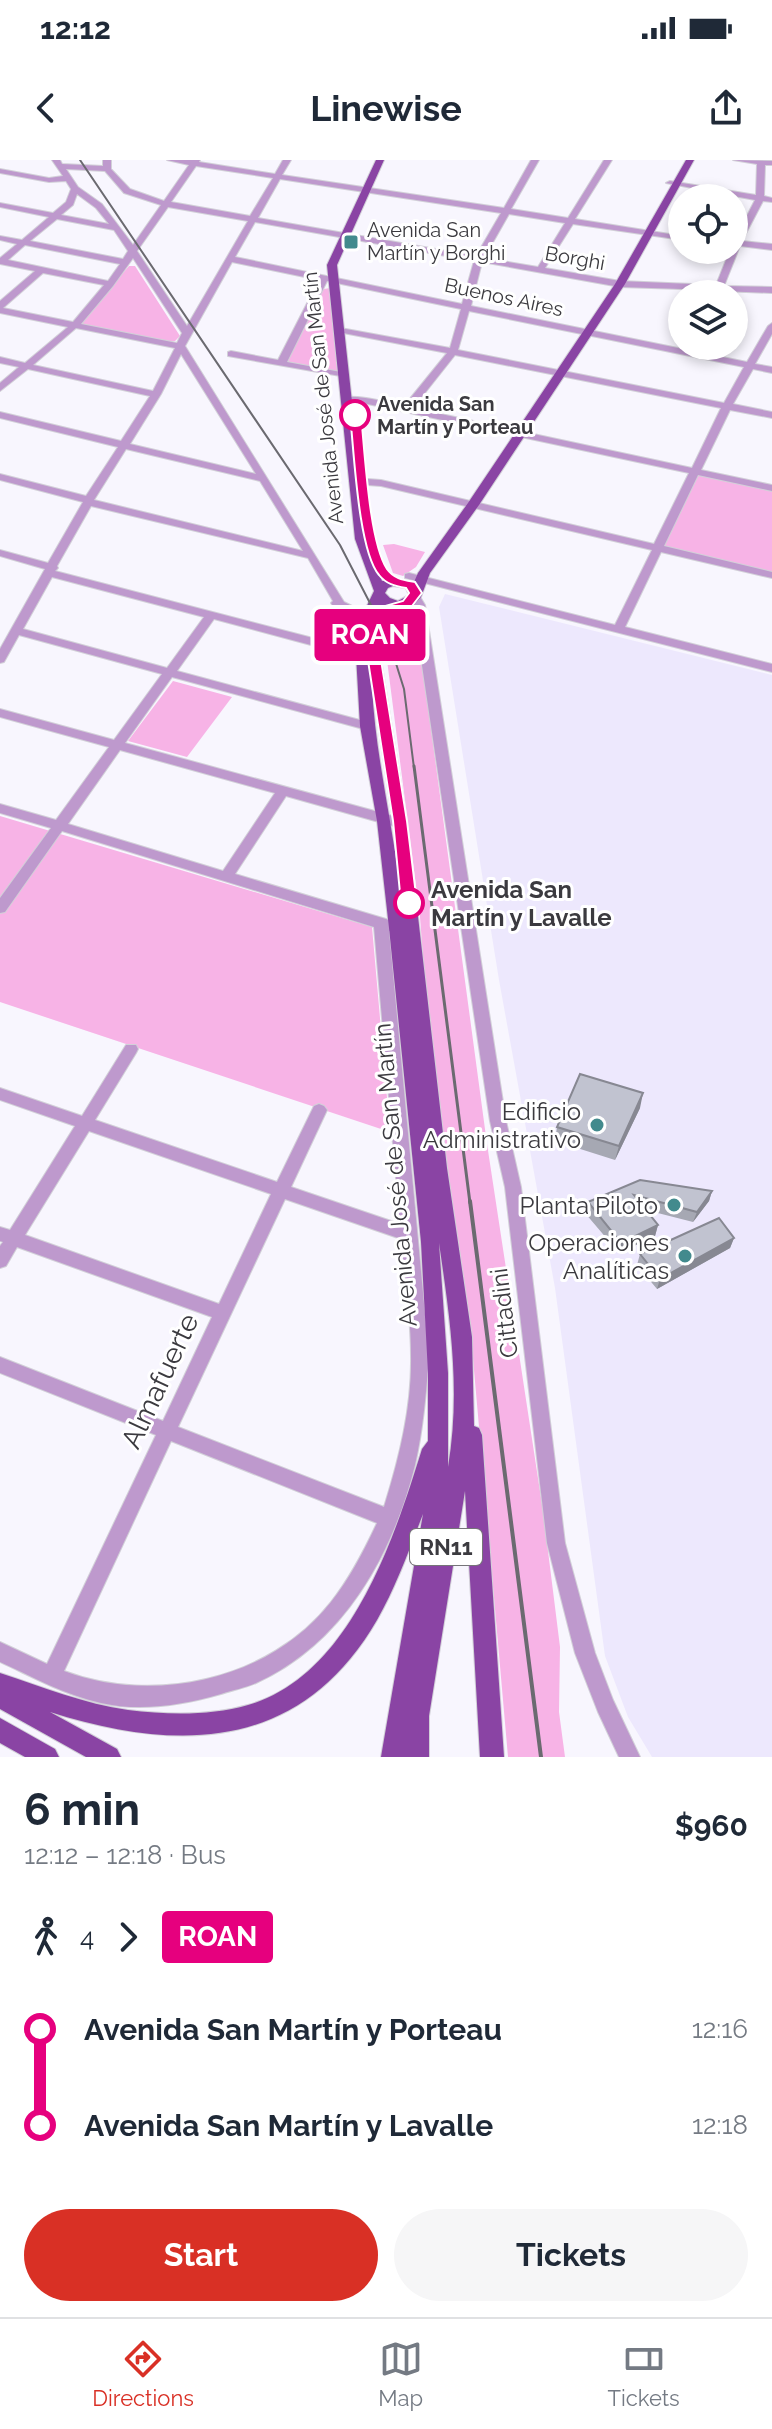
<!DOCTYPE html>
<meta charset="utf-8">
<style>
body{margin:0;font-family:Raleway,sans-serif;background:#f6f6f7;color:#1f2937;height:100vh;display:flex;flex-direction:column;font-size:30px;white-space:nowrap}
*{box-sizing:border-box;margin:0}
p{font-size:26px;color:#747a83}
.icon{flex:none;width:44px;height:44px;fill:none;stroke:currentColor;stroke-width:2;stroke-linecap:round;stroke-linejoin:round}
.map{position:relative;height:1597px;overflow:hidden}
.sheet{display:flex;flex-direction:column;background:#fff;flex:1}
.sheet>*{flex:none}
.badge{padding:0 16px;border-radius:6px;font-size:28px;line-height:52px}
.tools{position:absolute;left:668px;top:24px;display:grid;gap:16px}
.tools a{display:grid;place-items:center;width:80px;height:80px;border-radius:50%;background:#fff;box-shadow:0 4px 12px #0003;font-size:40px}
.map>.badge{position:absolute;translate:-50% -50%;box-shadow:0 0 0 4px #fff}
.legs{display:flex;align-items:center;gap:12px;height:88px;padding:0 24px;font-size:26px}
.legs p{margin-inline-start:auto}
.headline{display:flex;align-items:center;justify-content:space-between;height:136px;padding:0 24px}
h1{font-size:44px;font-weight:700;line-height:60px}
.button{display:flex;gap:16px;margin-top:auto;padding:16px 24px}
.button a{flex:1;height:92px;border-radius:48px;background:#d93025;color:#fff;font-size:32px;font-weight:700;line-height:92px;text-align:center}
.button a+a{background:#f6f6f7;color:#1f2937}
ul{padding:0 24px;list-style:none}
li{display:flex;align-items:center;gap:28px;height:96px;font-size:30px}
li i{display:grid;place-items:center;width:12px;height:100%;margin:0 10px;background:currentColor}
li i::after{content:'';width:20px;height:20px;margin:-10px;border:6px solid;border-radius:50%;background:#fff}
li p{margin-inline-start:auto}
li:first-child i{background:linear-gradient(#0000 50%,currentColor 0)}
li:last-child i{background:linear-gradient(currentColor 50%,#0000 0)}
.status{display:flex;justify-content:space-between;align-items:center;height:56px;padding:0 40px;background:#fff;direction:ltr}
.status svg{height:22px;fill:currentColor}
header{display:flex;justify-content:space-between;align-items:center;height:104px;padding:0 24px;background:#fff;font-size:36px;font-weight:700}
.tab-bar{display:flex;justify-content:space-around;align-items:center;height:112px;border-top:2px solid #e0e1e3;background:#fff;font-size:22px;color:#747a83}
.tab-bar a{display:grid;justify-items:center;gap:4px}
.tab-bar .active{color:#d93025}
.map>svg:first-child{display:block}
.built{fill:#ede8fd}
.green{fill:#f7b3e6}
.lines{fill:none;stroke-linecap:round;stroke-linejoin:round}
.minor-casing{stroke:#d2d0d8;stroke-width:2}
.major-casing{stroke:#d2d0d8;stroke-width:2}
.minor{fill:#be99cd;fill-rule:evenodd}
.major{fill:#8a44a4;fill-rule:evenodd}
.rail-far2{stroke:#6b6a70;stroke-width:2}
.rail-far1{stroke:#6b6a70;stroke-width:3}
.rail{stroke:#6b6a70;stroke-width:4}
.wall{fill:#a6a8b3}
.shaded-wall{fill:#878892}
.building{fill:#c1c3d0;stroke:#878892;stroke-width:2}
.line-1{fill:#e6007e;stroke:#fff;stroke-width:2}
.poi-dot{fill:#428a8d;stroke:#fff;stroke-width:3}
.stop-1-dot{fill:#fff;stroke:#e6007e;stroke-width:4}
.labels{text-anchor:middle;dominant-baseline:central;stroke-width:6;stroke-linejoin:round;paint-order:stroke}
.far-poi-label{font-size:20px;fill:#3b3a3f;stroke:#fff;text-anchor:start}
.far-street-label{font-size:20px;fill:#3b3a3f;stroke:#fff}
.far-stop-label{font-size:20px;font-weight:bold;fill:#3b3a3f;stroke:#fff;text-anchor:start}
.shield{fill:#fff;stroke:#767579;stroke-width:2}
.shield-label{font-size:22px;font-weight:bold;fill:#3b3a3f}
.stop-label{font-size:24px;font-weight:bold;fill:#3b3a3f;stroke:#fff;text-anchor:start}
.poi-label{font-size:24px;fill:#3b3a3f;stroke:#fff;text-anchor:end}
.street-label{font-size:24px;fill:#3b3a3f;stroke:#fff}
.near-street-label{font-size:28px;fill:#3b3a3f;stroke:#fff}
</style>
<div class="status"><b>12:12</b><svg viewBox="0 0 49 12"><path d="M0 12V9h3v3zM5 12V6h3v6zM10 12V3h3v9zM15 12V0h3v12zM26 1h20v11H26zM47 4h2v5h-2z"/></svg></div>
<header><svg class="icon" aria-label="back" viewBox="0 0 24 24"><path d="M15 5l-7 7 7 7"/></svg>Linewise<svg class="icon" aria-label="share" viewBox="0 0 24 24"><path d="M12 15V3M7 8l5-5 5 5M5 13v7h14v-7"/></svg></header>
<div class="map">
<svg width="772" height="1597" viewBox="0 0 772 1597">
<rect width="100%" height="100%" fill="#f8f6fe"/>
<path class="built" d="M445 434 772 515V1597H652L628 1557 605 1496 555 1128 499 820 439 447Z"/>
<path class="green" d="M129 106H135L180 176 175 181 167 182 79 164Z
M330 128 343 215 281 204 318 130Z
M696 313 772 328V415L659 388Z
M394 384 425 392 416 407 403 416 393 413 383 385Z
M401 450 413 455 424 517 487 984 543 1351 560 1487 559 1552 565 1597H508L469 1153 433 931 420 757 387 500 381 493 378 475 384 456Z
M173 521 232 537 187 597 128 581Z
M0 656 372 767 390 972 0 842Z"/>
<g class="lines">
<g class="minor-casing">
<path id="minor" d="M52 0H60L62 4 103 6V0H111V9L130 29 164 41 189 5 167 0H200L199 2 275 14 283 0H291L282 15 504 48 531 0H539L511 49 568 58 604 0H612L575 59 682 76V80L573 64 545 108 620 121 716 125 730 90H734V81L755 40 666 23 670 21 756 35 757 4 733 0 772 1V5H765L764 36 772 38V42L763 41 742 81 772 84V90L740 86 724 126 772 127V133L722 131 718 133 714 130 620 127 482 102 471 146 747 202 768 166 772 163V174L755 204 772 207V213L753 209 733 244 772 252V258L730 250 701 310 772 325V331L698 315 664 386 772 412V418L661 392 625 467 772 504V512L405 418V414L409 413 615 465 652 390 381 326 354 324 349 321 354 318 381 320 654 384 689 313 363 243 343 241V237C363 235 384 242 404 246L447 193 338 172 334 169 335 167 450 188 461 149 327 121 287 202 346 213V217L228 196V192L231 191 278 200 319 120 232 102 185 186 344 442 354 447 372 450 374 452 368 455 351 453 365 477 359 481 355 480 331 443 333 441 308 398 91 346 57 406 58 408 55 411 367 492 369 495 363 499 214 459 177 511 371 563 373 566 371 569 367 570 172 517 125 583 393 656 399 661 393 666 286 636 235 714 386 759 394 762 396 766 394 770 389 771 429 1197C426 1233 423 1270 415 1305 393 1394 343 1484 256 1523 245 1528 233 1530 221 1534 183 1545 141 1552 101 1543 65 1535 33 1517 0 1502V1482L47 1504 156 1275 0 1213V1197L163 1261 212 1157 17 1087 6 1106 0 1108V1086L3 1082 0 1081V1067L10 1070 75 966 0 940V928L82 956 126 885H136L138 889 136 893 95 960 277 1022 314 946 319 944 324 946 327 950 291 1027 400 1064 374 767 62 671 5 752 0 753V738L51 668 0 653V644L56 660 109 587 0 557V549L114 580 162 514 19 475 4 502 0 503V489L45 409 0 396V390L48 403 83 342 0 320V314L86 336 118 287 0 258V252L121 281 150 236 28 209 0 231V223L19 207 0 203V197L25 203 68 167 0 153V141L35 111 0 104V98L17 84 0 80V76L22 80 49 57 0 47V43L53 53 66 42 71 29 66 21 49 22 0 13V9L49 18 63 16ZM196 6 273 18 250 56 171 42ZM66 9 105 11 124 33 161 45 133 85 102 44 78 27ZM280 19 501 53 476 96 258 58ZM77 34 96 48 109 64 61 55 73 45ZM168 47 248 61 187 166 137 91ZM509 54 565 63 538 107 484 98ZM57 59 114 70 128 91 123 99 30 81ZM255 62 474 101 462 144 235 97ZM25 85 120 104 108 121 8 100ZM133 98 182 173 177 183 81 164 113 126ZM43 113 104 125 73 162 3 148ZM469 151 744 207 724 243 458 190ZM76 168 175 188 153 231 33 205ZM181 194 256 314 130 284 161 234ZM455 195 721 248 692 308 413 248ZM126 289 260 321 303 391 94 340ZM52 417 204 457 167 508 23 469ZM120 590 275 633 223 711 68 664ZM89 971 271 1034 219 1144 25 1075ZM285 1039 401 1079C405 1118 411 1157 411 1196 412 1247 399 1299 384 1347L178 1267ZM171 1281 377 1363C364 1391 350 1418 331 1442 270 1520 154 1545 64 1511Z
M415 434 419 435 425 445 506 961 521 1027 565 1383 595 1493 613 1540 640 1597H619L598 1552 575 1493 547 1383 505 1027 490 961 413 445 409 437Z"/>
</g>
<g class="major-casing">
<path id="major" d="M376 0H384L337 105 367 379 382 421 393 418 414 422 418 413 468 343 615 124 686 0H694L625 124 479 345 430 413 421 437 413 446 384 457 377 475 407 661 447 1008 472 1177 474 1266 479 1268 482 1275 504 1597H480L465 1331 429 1556V1597H405L406 1591 405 1597H381L423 1354C409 1390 396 1427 377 1460 301 1591 180 1593 50 1552L117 1589 121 1597H86L0 1549V1513C42 1527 85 1544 128 1550 168 1555 210 1556 248 1545 350 1516 394 1379 422 1289L428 1281V1213L421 1082 389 768 377 661 360 566 356 495 352 477 374 431 355 379 327 105ZM393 426 406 428 409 435 398 441 390 438 385 433 388 428ZM372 526 393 661 399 720C391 656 375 592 372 526ZM439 1083C450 1158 461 1231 448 1307V1213Z
M0 1558 55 1589 59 1597H25L0 1583Z"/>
</g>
<use href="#minor" class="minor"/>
<use href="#major" class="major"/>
<path class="rail-far2" d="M80 0 340 385 388 478 404 529 414 608"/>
<path class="rail-far1" d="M414 606 470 1043"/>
<path class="rail" d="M470 1041 541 1597"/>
</g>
<path class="wall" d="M640 948 615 1000 555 981 557 967Z
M640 1020 712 1031 709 1041 693 1062 646 1050 658 1065 655 1076 619 1093 585 1053 588 1042Z
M734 1078 730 1088 657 1129 637 1105 640 1094Z"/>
<path class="shaded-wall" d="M643 933 640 948 615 1000 619 986Z
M712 1031 709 1041 693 1062 697 1052Z
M658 1065 655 1076 619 1093 621 1083Z
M734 1078 730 1088 657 1129 660 1119Z"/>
<path class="building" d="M580 914 643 933 619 986 557 967Z
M640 1020 712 1031 697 1052 634 1035 658 1065 621 1083 588 1042Z
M719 1058 734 1078 660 1119 640 1094Z"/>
<path class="line-1" d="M355 252 361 255C365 292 369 381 387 409 394 419 404 420 415 422L422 433 412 446 387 453 377 475 407 661 417 743 409 748 401 743 393 661 364 475 378 448 403 441 409 433 406 428C395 426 386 424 379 415 358 390 354 290 350 255Z"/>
<g class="poi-dot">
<rect x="343" y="74" width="16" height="16" rx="4"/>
<circle cx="597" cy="965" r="8"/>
<circle cx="674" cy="1045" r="8"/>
<circle cx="685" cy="1096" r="8"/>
</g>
<g class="stop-1-dot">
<circle cx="355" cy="255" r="14"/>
<circle cx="409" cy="743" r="14"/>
</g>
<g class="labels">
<g class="far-poi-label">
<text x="367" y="70">Avenida San<tspan x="367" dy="23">Martín y Borghi</tspan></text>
</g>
<g class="far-street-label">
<text transform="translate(575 98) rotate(10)">Borghi</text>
<text transform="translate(504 137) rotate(12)">Buenos Aires</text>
<text transform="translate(323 238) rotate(-96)">Avenida José de San Martín</text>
</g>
<g class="far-stop-label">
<text x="377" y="244">Avenida San<tspan x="377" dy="23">Martín y Porteau</tspan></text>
</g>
<rect class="shield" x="410" y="1369" width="72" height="36" rx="6"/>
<g class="shield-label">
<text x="446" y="1387">RN11</text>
</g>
<g class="stop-label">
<text x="431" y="729">Avenida San<tspan x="431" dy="28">Martín y Lavalle</tspan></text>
</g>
<g class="poi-label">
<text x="581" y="951">Edificio<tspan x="581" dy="28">Administrativo</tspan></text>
<text x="658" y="1045">Planta Piloto</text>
<text x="669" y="1082">Operaciones<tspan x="669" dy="28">Analíticas</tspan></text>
</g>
<g class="street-label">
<text transform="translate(395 1015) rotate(-95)">Avenida José de San Martín</text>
<text transform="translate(504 1153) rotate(-97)">Cittadini</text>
</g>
<g class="near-street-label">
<text transform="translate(160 1221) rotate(-65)">Almafuerte</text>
</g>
</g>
</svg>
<div class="tools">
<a><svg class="icon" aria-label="locate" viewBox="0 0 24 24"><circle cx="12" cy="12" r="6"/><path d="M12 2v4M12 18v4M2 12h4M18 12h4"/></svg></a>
<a><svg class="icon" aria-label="layers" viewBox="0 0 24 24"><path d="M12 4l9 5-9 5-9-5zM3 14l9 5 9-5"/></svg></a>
</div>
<b class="badge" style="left:370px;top:475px;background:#e6007e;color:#fff">ROAN</b>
</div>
<section class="sheet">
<div class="headline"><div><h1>6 min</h1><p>12:12 – 12:18 · Bus</p></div><b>$960</b></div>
<div class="legs"><svg class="icon" aria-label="walk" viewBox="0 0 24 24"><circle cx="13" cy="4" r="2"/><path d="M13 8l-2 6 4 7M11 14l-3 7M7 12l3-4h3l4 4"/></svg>4<svg class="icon" aria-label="forward" viewBox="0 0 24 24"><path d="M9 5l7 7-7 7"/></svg><b class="badge" style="background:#e6007e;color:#fff">ROAN</b></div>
<ul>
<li><i style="color:#e6007e"></i><b>Avenida San Martín y Porteau</b><p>12:16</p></li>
<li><i style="color:#e6007e"></i><b>Avenida San Martín y Lavalle</b><p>12:18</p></li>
</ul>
<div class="button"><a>Start</a><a>Tickets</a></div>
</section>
<nav class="tab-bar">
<a class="active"><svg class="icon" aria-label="directions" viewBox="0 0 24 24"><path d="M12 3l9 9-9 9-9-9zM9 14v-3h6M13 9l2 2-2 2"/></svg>Directions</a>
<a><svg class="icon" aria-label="map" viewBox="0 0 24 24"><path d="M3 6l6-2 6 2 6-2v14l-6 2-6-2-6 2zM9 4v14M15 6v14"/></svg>Map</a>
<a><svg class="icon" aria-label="tickets" viewBox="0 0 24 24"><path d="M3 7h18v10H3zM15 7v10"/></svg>Tickets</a>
</nav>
